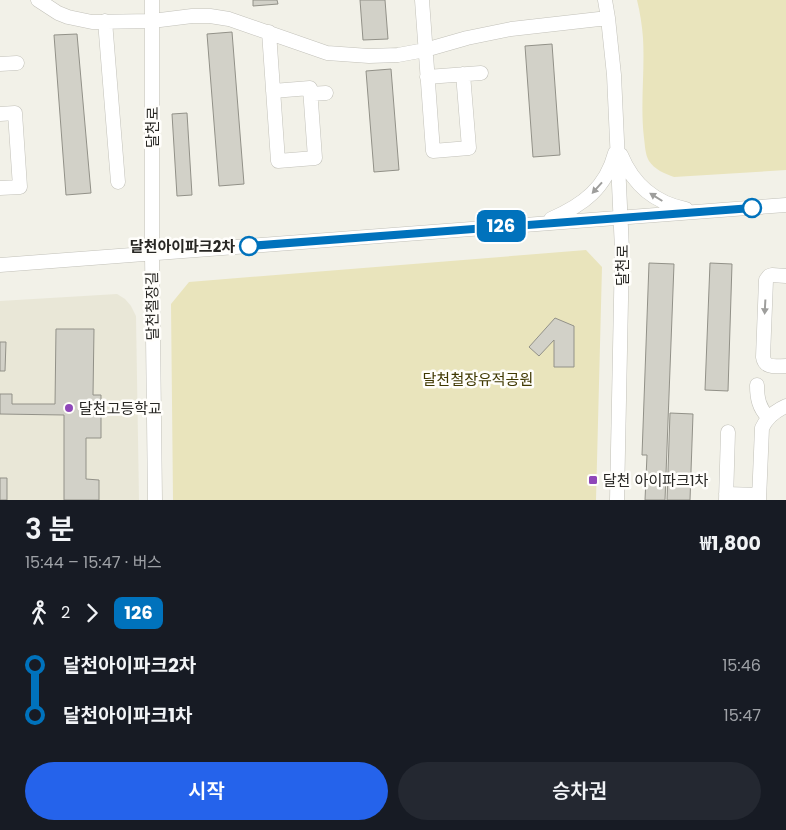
<!DOCTYPE html>
<html lang="ko">
<meta charset="utf-8">
<style>
body{margin:0;font-family:Poppins,"Noto Sans KR",sans-serif;background:#242831;color:#f1f3f6;height:100vh;display:flex;flex-direction:column;font-size:19px;white-space:nowrap}
*{box-sizing:border-box;margin:0}
p{font-size:16px;color:#9ea1a6}
.icon{flex:none;width:28px;height:28px;fill:none;stroke:currentColor;stroke-width:2;stroke-linecap:round;stroke-linejoin:round}
.map{position:relative;height:500px;overflow:hidden}
.drawer{display:flex;flex-direction:column;background:#171b24;flex:1}
.drawer>*{flex:none}
.badge{padding:0 10px;border-radius:8px;font-size:18px;line-height:32px}
.map>.badge{position:absolute;translate:-50% -50%;box-shadow:0 0 0 2px #fff}
.legs{display:flex;align-items:center;gap:8px;height:55px;padding:0 25px;font-size:16px}
.legs p{margin-inline-start:auto}
.head{display:flex;align-items:center;justify-content:space-between;height:85px;padding:0 25px}
h1{font-size:28px;font-weight:600;line-height:38px}
.action{display:flex;gap:10px;margin-top:auto;padding:10px 25px}
.action a{flex:1;height:58px;border-radius:30px;background:#2563eb;color:#fff;font-size:20px;font-weight:600;line-height:58px;text-align:center}
.action a+a{background:#242831;color:#f1f3f6}
ul{padding:0 25px;list-style:none}
li{display:flex;align-items:center;gap:18px;height:50px;font-size:19px}
li i{display:grid;place-items:center;width:8px;height:100%;margin:0 6px;background:currentColor}
li i::after{content:'';width:12px;height:12px;margin:-6px;border:4px solid;border-radius:50%;background:#171b24}
li p{margin-inline-start:auto}
li:first-child i{background:linear-gradient(#0000 50%,currentColor 0)}
li:last-child i{background:linear-gradient(currentColor 50%,#0000 0)}
.map>svg:first-child{display:block}
.built{fill:#e9e7d7}
.green{fill:#e9e4bc}
.building{fill:#d2d1c8;stroke:#929188}
.lines{fill:none;stroke-linecap:round;stroke-linejoin:round}
.minor-casing{stroke:#c2c1b9;stroke-width:15}
.minor{stroke:#fff;stroke-width:14}
.oneway{fill:#9e9e9c}
.line-1-casing{stroke:#fff;stroke-width:11}
.line-1{stroke:#0072bc;stroke-width:8}
.stop-1-dot{fill:#fff;stroke:#0072bc;stroke-width:2.5}
.poi-dot{fill:#8f47b9;stroke:#fffefb;stroke-width:2}
.labels{text-anchor:middle;dominant-baseline:central;stroke-width:5;stroke-linejoin:round;paint-order:stroke}
.street-label{font-size:15px;fill:#282724;stroke:#fffefb}
.stop-label{font-size:15px;font-weight:bold;fill:#282724;stroke:#fffefb;text-anchor:end}
.park-label{font-size:15px;fill:#3f3700;stroke:#fffefb}
.poi-label{font-size:15px;fill:#282724;stroke:#fffefb;text-anchor:start}
</style>
<div class="map">
<svg width="786" height="500" viewBox="0 0 786 500">
<rect width="100%" height="100%" fill="#f2f1e8"/>
<path class="built" d="M117 294 125 299 131 306 136 316 139 500H0V301Z"/>
<path class="green" d="M637 0H786V170L674 177C665 174 654 169 649 161 645 154 645 145 644 138 640 105 645 71 643 38 642 25 640 12 637 0Z
M586 250 602 267 596 500H173L171 304 189 282Z"/>
<path class="building" d="M253 0H277L278 4 253 6Z
M360 0H385L388 39 363 40Z
M232 32 244 184 219 186 207 34Z
M77 34 91 193 66 195 54 35Z
M552 44 560 155 533 157 525 46Z
M391 69 399 170 374 172 366 71Z
M187 113 192 195 177 196 172 114Z
M649 263 674 264 665 500H645L647 455H642Z
M710 263 732 264 728 391 705 390Z
M555 318 574 326V367H554V340L539 356 529 347Z
M56 329H94L93 395H101V438H86V479L99 480V500H64V415L0 414V394H12V404H55Z
M0 342H6L5 371H0Z
M670 413 693 414 690 500H667Z
M0 478H7V500H0Z"/>
<g class="lines">
<g class="minor-casing">
<path id="minor" d="M38 0 58 13 68 17 92 22 152 21 192 16H210L229 19 327 53 369 56 398 55 425 50 467 38 511 29 608 18
M152 0V254L155 500
M422 0 433 151 469 148 463 74
M605 0 608 18 614 75 622 250 617 500
M105 21 118 182
M269 32 278 161 315 158 310 88 273 91
M0 64 17 63
M427 77 481 73
M310 94 326 93
M0 114 15 113 20 187 0 188
M621 155C633 184 655 203 686 209
M551 219C583 205 606 188 615 153
M0 265 786 205
M786 276 772 275 769 276 766 280 763 357C765 369 776 366 786 366
M757 385C757 398 759 408 768 417
M726 494 759 495
M726 500 728 432
M759 500 762 428C767 417 775 411 786 406"/>
</g>
<use href="#minor" class="minor"/>
</g>
<defs><path id="oneway-solid" d="M-6-.8H1V-3.2L6.5 0L1 3.2V.8H-6Z" transform="scale(1.25)"/></defs>
<g class="oneway">
<use href="#oneway-solid" transform="translate(597 188) rotate(132)"/>
<use href="#oneway-solid" transform="translate(656 197) rotate(-148)"/>
<use href="#oneway-solid" transform="translate(765 307) rotate(93)"/>
</g>
<g class="lines">
<g class="line-1-casing">
<path id="line-1" d="M249 246 752 208"/>
</g>
<use href="#line-1" class="line-1"/>
</g>
<g class="stop-1-dot">
<circle cx="752" cy="208" r="9"/>
<circle cx="249" cy="246" r="9"/>
</g>
<g class="poi-dot">
<circle cx="69" cy="408" r="5"/>
<rect x="588" y="475" width="10" height="10" rx="2.5"/>
</g>
<g class="labels">
<g class="street-label">
<text transform="translate(152 127) rotate(-90)">달천로</text>
<text transform="translate(622 265) rotate(-90)">달천로</text>
<text transform="translate(152 306) rotate(-91)">달천철장길</text>
</g>
<g class="stop-label">
<text x="235" y="246">달천아이파크2차</text>
</g>
<g class="park-label">
<text x="478" y="379">달천철장유적공원</text>
</g>
<g class="poi-label">
<text x="79" y="408">달천고등학교</text>
<text x="603" y="480">달천 아이파크1차</text>
</g>
</g>
</svg>
<b class="badge" style="left:501px;top:226px;background:#0072bc;color:#fff">126</b>
</div>
<section class="drawer">
<div class="head"><div><h1>3 분</h1><p>15:44 – 15:47 · 버스</p></div><b>₩1,800</b></div>
<div class="legs"><svg class="icon" aria-label="walk" viewBox="0 0 24 24"><circle cx="13" cy="4" r="2"/><path d="M13 8l-2 6 4 7M11 14l-3 7M7 12l3-4h3l4 4"/></svg>2<svg class="icon" aria-label="forward" viewBox="0 0 24 24"><path d="M9 5l7 7-7 7"/></svg><b class="badge" style="background:#0072bc;color:#fff">126</b></div>
<ul>
<li><i style="color:#0072bc"></i><b>달천아이파크2차</b><p>15:46</p></li>
<li><i style="color:#0072bc"></i><b>달천아이파크1차</b><p>15:47</p></li>
</ul>
<div class="action"><a>시작</a><a>승차권</a></div>
</section>
